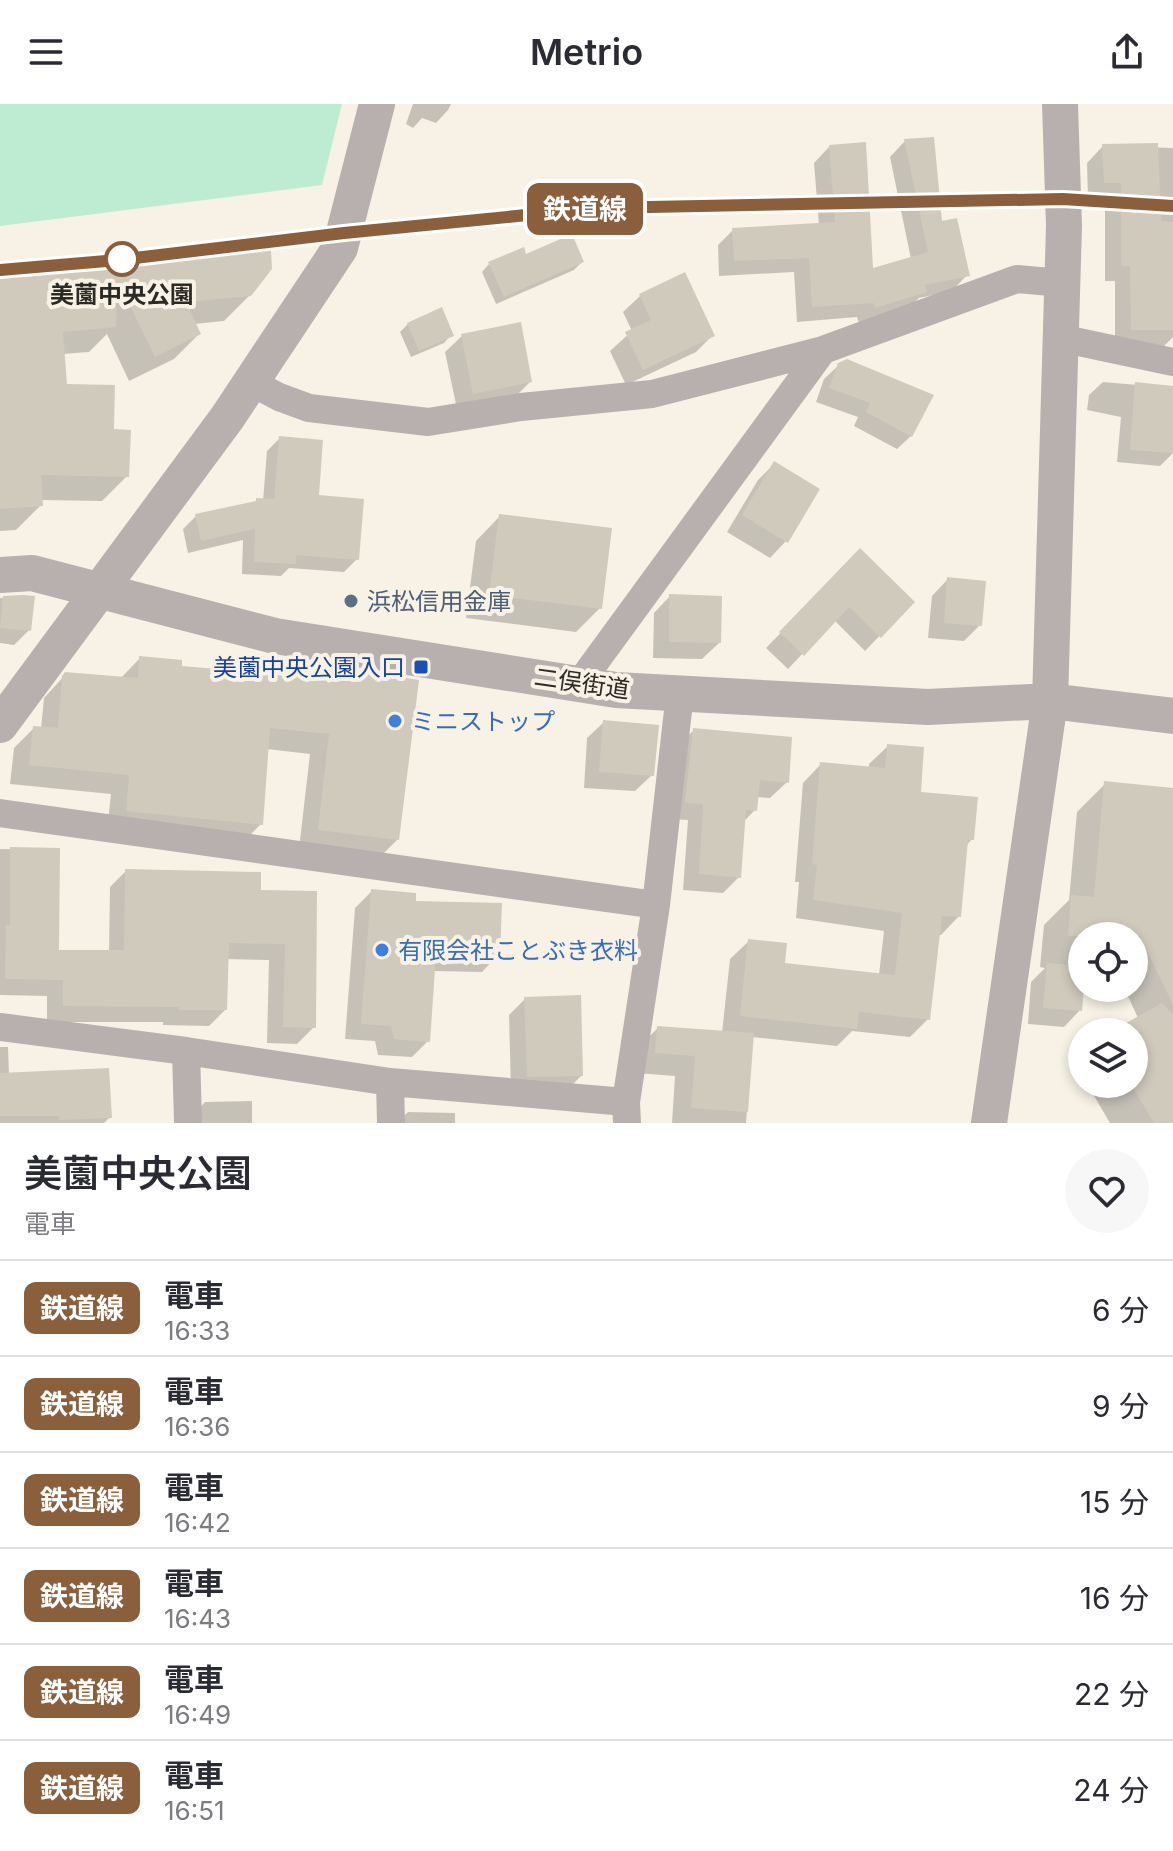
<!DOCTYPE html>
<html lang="ja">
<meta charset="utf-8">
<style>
body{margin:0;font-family:Inter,"Noto Sans JP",sans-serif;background:#f7f7f7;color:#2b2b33;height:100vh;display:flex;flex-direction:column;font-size:30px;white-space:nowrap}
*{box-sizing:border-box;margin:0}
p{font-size:26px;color:#7c7c81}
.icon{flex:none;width:44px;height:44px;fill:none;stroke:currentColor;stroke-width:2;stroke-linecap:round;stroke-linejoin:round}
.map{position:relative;height:1019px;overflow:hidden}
.panel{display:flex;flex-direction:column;background:#fff;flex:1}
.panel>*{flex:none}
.badge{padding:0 16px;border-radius:12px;font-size:28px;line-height:52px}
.controls{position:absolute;left:1068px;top:818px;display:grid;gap:16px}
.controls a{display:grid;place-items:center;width:80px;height:80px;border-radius:50%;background:#fff;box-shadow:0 4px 12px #0003;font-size:40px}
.map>.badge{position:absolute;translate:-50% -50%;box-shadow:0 0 0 4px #fff}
.round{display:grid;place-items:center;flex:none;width:84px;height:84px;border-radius:42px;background:#f7f7f7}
.head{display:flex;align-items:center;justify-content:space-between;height:136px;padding:0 24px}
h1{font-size:38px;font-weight:600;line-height:60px}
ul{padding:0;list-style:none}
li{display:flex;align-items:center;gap:24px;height:96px;padding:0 24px;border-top:2px solid #e1e1e2}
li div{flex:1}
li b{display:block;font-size:30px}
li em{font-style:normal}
li .badge{min-width:88px;font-weight:700;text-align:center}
header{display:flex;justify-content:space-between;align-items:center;height:104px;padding:0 24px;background:#fff;font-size:36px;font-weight:600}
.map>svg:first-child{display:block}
.green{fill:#bdecd3}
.shadow{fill:#0003}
.building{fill:#d0cabd}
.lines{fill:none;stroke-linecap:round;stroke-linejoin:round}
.minor{stroke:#b7b0af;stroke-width:28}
.tertiary{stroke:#b7b0af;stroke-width:36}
.rail{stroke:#67645d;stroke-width:6;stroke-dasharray:12 6;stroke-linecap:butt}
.line-casing{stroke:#fff;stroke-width:18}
.line{stroke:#8b5e3c;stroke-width:12}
.stop-dot{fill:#fff;stroke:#8b5e3c;stroke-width:4}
.service-dot{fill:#5c6f8a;stroke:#f7f2e5;stroke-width:3}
.transit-dot{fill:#1a4fb4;stroke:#f7f2e5;stroke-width:3}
.shop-dot{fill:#3f7fe0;stroke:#f7f2e5;stroke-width:3}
.labels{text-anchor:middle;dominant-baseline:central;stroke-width:8;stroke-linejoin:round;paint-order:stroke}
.stop-label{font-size:24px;font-weight:bold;fill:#2c2a25;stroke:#f7f2e5}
.service-label{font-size:24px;fill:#4e5e75;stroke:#f7f2e5;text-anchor:start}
.transit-label{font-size:24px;fill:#164399;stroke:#f7f2e5;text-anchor:end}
.street-label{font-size:24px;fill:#2c2a25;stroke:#f7f2e5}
.shop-label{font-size:24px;fill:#366cbe;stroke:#f7f2e5;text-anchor:start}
</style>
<header><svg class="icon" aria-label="menu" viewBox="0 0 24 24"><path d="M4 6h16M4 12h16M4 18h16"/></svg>Metrio<svg class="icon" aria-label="share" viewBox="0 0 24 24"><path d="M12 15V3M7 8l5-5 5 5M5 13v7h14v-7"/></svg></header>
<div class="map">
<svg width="1173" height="1019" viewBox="0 0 1173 1019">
<rect width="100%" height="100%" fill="#f7f2e5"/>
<path class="green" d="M0 0H342L322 81 0 122Z"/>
<path class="shadow" d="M413 0H451L448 6 436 19 422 14 413 24 406 20Z
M905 37 940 119 967 171 952 187 919 194 909 204 859 219 857 213 797 218 794 168 719 172 718 141 733 126 819 121 814 59 829 43 871 167 911 155 890 53Z
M1103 42 1173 44V233L1164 242H1115V177H1105V94L1088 95 1087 59Z
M269 148 250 191 224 217 194 220 199 230 174 255 129 277 107 230 89 248 63 250 65 282 112 327 127 372 102 397 41 396V401L16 426 0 427V173Z
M525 152 582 158 574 166 496 200 482 168 489 160Z
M640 192 713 231 696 248 626 281 610 247 632 227 623 208Z
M408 220 451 231 444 239 411 253 400 228Z
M462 232 530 278 514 294 457 305 445 248Z
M839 261 911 332 897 345 854 322 858 313 816 298 824 275Z
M1103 278 1173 284V349L1160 362 1117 358 1121 313 1087 306 1089 291Z
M280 334 357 455 344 468 289 464 281 472 242 470 243 436 188 449 183 425 196 412 263 397 267 347Z
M774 360 786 437 770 454 727 428 758 376Z
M500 412 600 504 576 528 466 514 476 437Z
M860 447 912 498 865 547 834 516 788 565 766 544Z
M948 475 980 521 964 537 928 534 932 492Z
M670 492 719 539 702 555 653 554 654 509Z
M0 494H32L29 526 14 541 0 539Z
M140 554 179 564 326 576 337 565 398 735 378 755 299 745 310 650 267 645 261 720 241 740 107 726 111 690 10 680 14 644 34 624 41 625 44 594 66 570 120 575Z
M604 618 652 671 635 687 584 684 587 634Z
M694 626 787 678 770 694 756 693 755 706 743 718 739 773 723 789 683 786 688 716 669 715 677 642Z
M888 642 919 690 972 735 965 743 959 812 941 831H938L928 915 910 933 852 927 837 942 752 933 746 1019H672L675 972 636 969 637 944 658 924 722 929 730 855 749 837 783 861 879 871 884 827 796 814 799 778H795L803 679 821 660 869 665V660Z
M1105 680 1173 686V1019H1110L1087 980H1134V928H1114L1138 914 1124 884H1134V832H1082L1080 906 1064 923 1028 920 1031 878 1045 864 1040 863 1044 821 1069 796 1077 708Z
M0 745 58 746 57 848H109L110 783 126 767 259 788 315 789 314 923 297 940 267 939 269 856 226 855 225 906 209 922 163 921V918H47V892L0 891Z
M371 788 414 799 498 851 482 868 433 867 428 937 412 953 378 951 375 937 345 935 355 804Z
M525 895 581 972 565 988H511L509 911Z
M0 943H8L9 970 110 1013 104 1019H0Z
M1082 956V971L1077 962Z
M252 997V1019H189V1015L205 998Z
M408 1008 455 1009V1019H397Z"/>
<path class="building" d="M934 33 942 117 957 114 970 172 925 181 927 188 875 204 873 199 812 203 809 154 734 157 732 124 835 118 829 41 866 38 873 164 928 148 904 35Z
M1158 39 1161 117 1173 118V226H1131L1130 162H1121V79H1104L1102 40Z
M572 130 584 158 504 193 488 158 524 143 526 150Z
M271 146 272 165 251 192 186 198 201 230 155 253 117 175 116 223 63 228 67 280 115 281 114 325 131 326 129 373 41 371 43 402 0 405V171Z
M685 168 715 232 643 266 625 228 651 216 639 190Z
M442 203 454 232 419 247 407 219Z
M521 218 532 278 473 290 461 230Z
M847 255 934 291 912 333 866 308 870 299 829 284 838 259Z
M1135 278 1173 282V349L1130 346Z
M279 332 323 336 319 391 364 395 359 456 296 451V460L254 458 255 425 201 437 195 410 256 397V394L274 395Z
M774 357 820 385 788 439 742 411Z
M499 410 612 424 602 505 489 491Z
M860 444 915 498 881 534 849 503 804 552 779 528Z
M947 473 986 477 982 522 944 519Z
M669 490 722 492 721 539 669 538Z
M23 491 35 492 31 527 0 524 3 492Z
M139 552 182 556V562L335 575 337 563 419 576 399 736 318 726 329 630 270 624 263 721 126 707 129 671 29 661 33 622 58 624 62 572 65 568 138 574Z
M603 616 659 621 654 672 599 668Z
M693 624 792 633 789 679 760 676 757 707 746 706 741 774 699 770 703 700 685 699Z
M887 640 924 643 921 688 978 693 974 736H968L961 813 942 812 930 916 859 908 857 925 740 912 748 835 787 839 785 859 895 871 902 809 813 796 817 761 812 760 820 658 885 664Z
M1104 677 1173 684V901L1140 832H1068L1071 791 1094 793Z
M10 743 60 744 59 846H124L125 765 261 768V786L317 787 316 924 283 923 285 840 229 839 227 906H179V903L63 902V876L5 875 6 821H10Z
M371 785 416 789V797L502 799 500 852 436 851 430 938 394 935 391 922 361 920Z
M1047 859 1082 862V884H1084L1082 907 1043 904Z
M581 891 583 972 527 973 524 893Z
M1162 899 1173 911V1019H1154L1131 980H1134V928H1110Z
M657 922 754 929 748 1008 691 1004 695 952 655 949Z
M109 964 112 1014 59 1016V1012H0V969Z"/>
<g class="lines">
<path class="minor" d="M1060 234 1173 258
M251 278 279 293 309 304 428 318 521 303 652 290 823 246 1017 175 1062 179
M579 580 823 246
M0 709 656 801
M0 923 186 947 390 978 626 998
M186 947 188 1019
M390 978 391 1019
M627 1019 626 998 656 801 680 589"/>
<path class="tertiary" d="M0 471 32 469 275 532 616 586 928 603 1050 597 1173 612
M0 621 227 314 340 144 377 0
M989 1019 1050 597 1064 122 1060 0"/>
<path class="rail" d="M0 166 118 156 344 129 598 104 1063 95 1173 102"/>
</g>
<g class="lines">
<g class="line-casing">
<path id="line" d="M0 166 118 156 344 129 598 104 1063 95 1173 102"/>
</g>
<use href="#line" class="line"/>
</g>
<circle class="stop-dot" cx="122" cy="155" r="16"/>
<circle class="service-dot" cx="351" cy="497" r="8"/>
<rect class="transit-dot" x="413" y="555" width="16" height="16" rx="4"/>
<g class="shop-dot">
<circle cx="395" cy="617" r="8"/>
<circle cx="382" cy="846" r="8"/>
</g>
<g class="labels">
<g class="stop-label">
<text x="122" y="190">美薗中央公園</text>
</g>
<g class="service-label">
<text x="367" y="497">浜松信用金庫</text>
</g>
<g class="transit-label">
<text x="405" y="563">美薗中央公園入口</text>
</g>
<g class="street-label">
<text transform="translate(582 579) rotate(8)">二俣街道</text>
</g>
<g class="shop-label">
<text x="411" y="617">ミニストップ</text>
<text x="398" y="846">有限会社ことぶき衣料</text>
</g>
</g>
</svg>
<div class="controls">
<a><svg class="icon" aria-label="locate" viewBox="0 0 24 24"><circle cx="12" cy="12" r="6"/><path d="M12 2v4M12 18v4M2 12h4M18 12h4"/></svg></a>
<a><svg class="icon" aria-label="layers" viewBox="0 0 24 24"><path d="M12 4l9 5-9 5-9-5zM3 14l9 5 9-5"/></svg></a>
</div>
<b class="badge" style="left:585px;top:105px;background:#8b5e3c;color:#fff">鉄道線</b>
</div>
<section class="panel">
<div class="head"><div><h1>美薗中央公園</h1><p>電車</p></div><a class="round"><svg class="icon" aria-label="heart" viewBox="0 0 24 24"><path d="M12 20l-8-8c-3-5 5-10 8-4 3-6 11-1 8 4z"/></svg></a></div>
<ul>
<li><span class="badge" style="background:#8b5e3c;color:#fff">鉄道線</span><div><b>電車</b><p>16:33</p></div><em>6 分</em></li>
<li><span class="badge" style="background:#8b5e3c;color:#fff">鉄道線</span><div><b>電車</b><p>16:36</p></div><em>9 分</em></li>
<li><span class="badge" style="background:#8b5e3c;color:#fff">鉄道線</span><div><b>電車</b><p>16:42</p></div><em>15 分</em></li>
<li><span class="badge" style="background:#8b5e3c;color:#fff">鉄道線</span><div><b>電車</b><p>16:43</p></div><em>16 分</em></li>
<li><span class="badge" style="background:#8b5e3c;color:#fff">鉄道線</span><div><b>電車</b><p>16:49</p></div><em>22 分</em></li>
<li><span class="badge" style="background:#8b5e3c;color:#fff">鉄道線</span><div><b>電車</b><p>16:51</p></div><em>24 分</em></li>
</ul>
</section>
